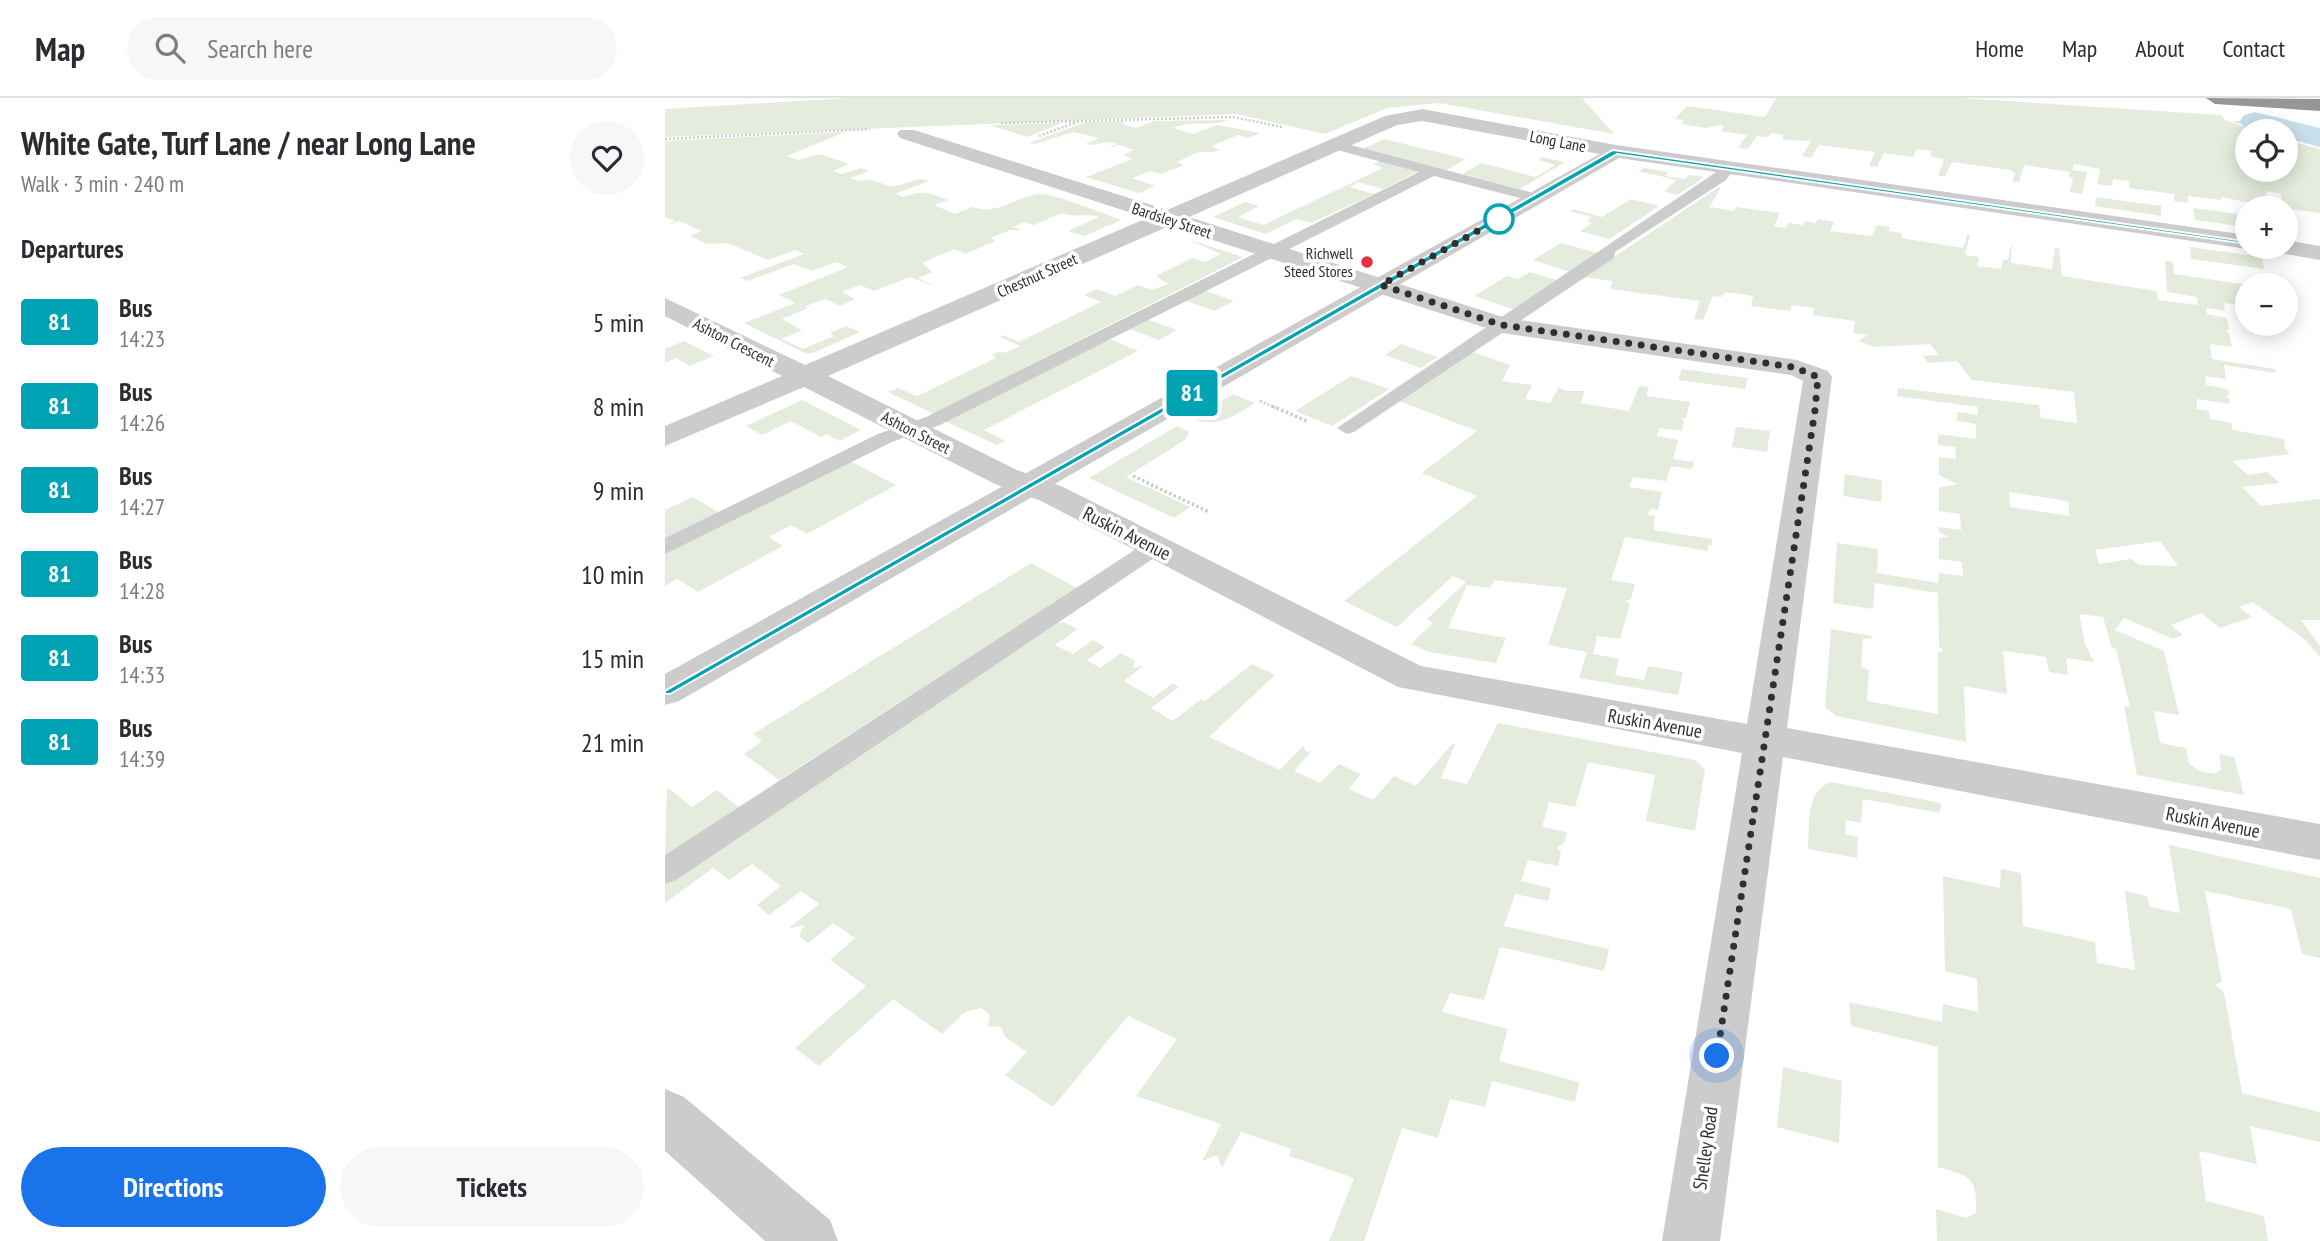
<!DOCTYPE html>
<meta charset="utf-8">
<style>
body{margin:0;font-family:"PT Sans Narrow",sans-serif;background:#f7f7f7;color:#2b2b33;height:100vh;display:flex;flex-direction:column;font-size:26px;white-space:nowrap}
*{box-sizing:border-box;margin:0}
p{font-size:23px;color:#7c7c81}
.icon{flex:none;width:38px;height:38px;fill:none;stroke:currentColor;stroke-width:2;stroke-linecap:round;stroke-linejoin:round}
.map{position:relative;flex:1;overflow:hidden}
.panel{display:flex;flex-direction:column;background:#fff;width:665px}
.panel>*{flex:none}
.badge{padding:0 14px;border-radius:5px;font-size:24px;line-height:46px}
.controls{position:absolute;left:1570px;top:21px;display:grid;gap:14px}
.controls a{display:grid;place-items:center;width:63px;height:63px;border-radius:50%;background:#fff;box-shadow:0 4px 18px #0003;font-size:35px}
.you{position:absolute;width:35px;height:35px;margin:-18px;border:5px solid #fff;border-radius:50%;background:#1a73e8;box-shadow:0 0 0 10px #1a73e833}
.map>.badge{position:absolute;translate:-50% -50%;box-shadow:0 0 0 4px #fff}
h2{padding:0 21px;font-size:26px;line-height:63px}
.round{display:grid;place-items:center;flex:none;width:74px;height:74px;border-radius:37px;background:#f7f7f7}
.head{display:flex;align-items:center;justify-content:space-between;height:119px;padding:0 21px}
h1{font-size:33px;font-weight:700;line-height:52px}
.cta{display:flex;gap:14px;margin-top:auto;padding:14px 21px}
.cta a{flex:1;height:80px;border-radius:42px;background:#1a73e8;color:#fff;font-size:28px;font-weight:700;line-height:80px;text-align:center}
.cta a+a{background:#f7f7f7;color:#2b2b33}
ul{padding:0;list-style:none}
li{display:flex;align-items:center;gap:21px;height:84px;padding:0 21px}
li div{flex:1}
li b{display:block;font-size:26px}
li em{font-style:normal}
li .badge{min-width:77px;font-weight:700;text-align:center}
header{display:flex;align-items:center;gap:42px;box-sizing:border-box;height:98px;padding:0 35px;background:#fff;border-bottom:2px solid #e1e1e2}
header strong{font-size:33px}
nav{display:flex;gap:38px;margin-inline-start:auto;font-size:24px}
.search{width:490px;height:63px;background:#f7f7f7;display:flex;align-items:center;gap:18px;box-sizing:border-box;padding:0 24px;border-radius:38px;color:#7c7c81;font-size:26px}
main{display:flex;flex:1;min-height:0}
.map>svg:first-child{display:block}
.green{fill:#e5ecdd;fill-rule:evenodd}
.water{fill:#c9dfec}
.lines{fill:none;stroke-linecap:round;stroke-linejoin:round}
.canal{fill:#c9dfec;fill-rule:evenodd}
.path-far1{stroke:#ccc;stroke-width:2.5;stroke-dasharray:2 2;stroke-linecap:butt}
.path{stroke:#ccc;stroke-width:3.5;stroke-dasharray:2.5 2.5;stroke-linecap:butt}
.service{fill:#ccc;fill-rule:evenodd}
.minor{fill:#ccc;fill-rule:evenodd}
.tertiary{fill:#ccc;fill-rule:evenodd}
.motorway{fill:#969696;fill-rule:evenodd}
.line{fill:#00a3b4;stroke:#fff;stroke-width:2}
.walk{stroke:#2f2f2f;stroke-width:7;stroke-dasharray:0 12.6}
.stop-dot{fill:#fff;stroke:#00a3b4;stroke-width:3.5}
.poi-dot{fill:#e73140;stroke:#fff;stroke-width:2.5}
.labels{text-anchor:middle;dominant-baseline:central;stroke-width:7;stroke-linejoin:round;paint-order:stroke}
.far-street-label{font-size:16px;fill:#2f2f2f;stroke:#fff}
.far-poi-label{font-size:16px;fill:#2f2f2f;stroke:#fff;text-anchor:end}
.street-label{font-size:19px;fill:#2f2f2f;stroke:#fff}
</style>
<header>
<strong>Map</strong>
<div class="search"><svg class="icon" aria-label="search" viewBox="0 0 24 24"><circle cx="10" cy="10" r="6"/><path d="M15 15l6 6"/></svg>Search here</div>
<nav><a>Home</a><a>Map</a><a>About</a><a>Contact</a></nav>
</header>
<main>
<section class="panel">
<div class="head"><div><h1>White Gate, Turf Lane / near Long Lane</h1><p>Walk · 3 min · 240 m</p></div><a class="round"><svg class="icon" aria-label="heart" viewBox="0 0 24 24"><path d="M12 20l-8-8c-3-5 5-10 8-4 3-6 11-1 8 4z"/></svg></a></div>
<h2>Departures</h2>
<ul>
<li><span class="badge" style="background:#00a3b4;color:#fff">81</span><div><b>Bus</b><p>14:23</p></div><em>5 min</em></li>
<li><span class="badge" style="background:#00a3b4;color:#fff">81</span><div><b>Bus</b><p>14:26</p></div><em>8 min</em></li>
<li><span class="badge" style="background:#00a3b4;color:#fff">81</span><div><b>Bus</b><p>14:27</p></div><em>9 min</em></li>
<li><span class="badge" style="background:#00a3b4;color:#fff">81</span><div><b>Bus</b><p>14:28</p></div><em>10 min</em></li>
<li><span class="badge" style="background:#00a3b4;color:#fff">81</span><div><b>Bus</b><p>14:33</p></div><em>15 min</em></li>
<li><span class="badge" style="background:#00a3b4;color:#fff">81</span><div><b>Bus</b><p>14:39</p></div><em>21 min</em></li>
</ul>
<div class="cta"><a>Directions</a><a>Tickets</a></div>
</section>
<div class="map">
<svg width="1655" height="1143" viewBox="0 0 1655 1143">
<rect width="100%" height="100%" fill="#fff"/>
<path class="green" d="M185 0H917L949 36 774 5 722 10 660 36 571 16 0 39V11Z
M1111 0H1295L1556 17 1560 22 1591 33H1582V72H1620L1621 42 1655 51V115L1618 110 1616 96 1601 93 1602 108 1556 99V102L1523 98V105L1509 103V96L1464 90V83L1448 81 1447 88 1432 86 1435 71 1409 66 1407 72 1422 74 1417 96 1405 94 1408 80 1404 79 1405 74 1359 67 1354 84H1348L1350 75 1345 72 1287 64 1280 78H1273L1279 61 1265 59 1267 53 1252 51 1248 59 1219 55 1212 69 1204 68 1210 54 1154 47 1146 60 1137 58 1146 43 1117 42 1119 37 1108 35 1102 39 1092 38 1083 51 1073 50 1082 37 1056 33 1059 29 1056 27 1041 30 1016 26 1019 22 1010 21 1022 8 1100 19Z
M560 22H563C545 29 526 22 508 30L528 36 552 27 595 35 583 40 573 37 546 48 555 52C548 55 544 53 536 54 528 55 519 61 512 64L519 67 496 76 485 73 467 80 490 88 474 95 421 79 467 61 458 57 469 52 454 47 440 51 453 46C440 41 432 49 420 46L434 40 408 34 370 46 364 45 421 24 461 23 457 26 471 30 489 23Z
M397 25 362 39 325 27Z
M180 34 122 58 134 62 154 56 185 66 168 73 177 76 196 70 204 73 185 80 194 83C211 78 218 90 232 88 245 85 251 78 264 83L230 96 238 99C258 92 263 94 283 102L269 107 290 116 307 109C333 118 349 99 374 96 386 94 442 117 457 122L419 138 403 133 434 119C420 115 411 120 397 115L369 127 359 124 348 129 357 132H345L325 140 331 143 300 156 289 151 257 165 267 174 253 180 271 189 245 179 209 193 195 187 177 194 190 201 175 208 160 201 141 208 143 210 117 221 137 232 117 241 138 251 169 238 165 235 181 228 195 234 148 255H140L79 225 130 205 114 197 183 169 171 164 147 173 129 166 82 183 75 180 139 156 130 152 103 162 63 145 42 146 25 138 37 133 14 123 0 128 10 123 0 119V43Z
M719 41 801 61 781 72 697 51Z
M878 59 900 64 855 91 797 76 817 65 871 79 890 67 873 62Z
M717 62 756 72 718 91 693 84 685 89 709 96 646 125 632 121 600 136 548 119 580 104 594 108 573 119 598 127 718 70 708 66Z
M979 70 1003 74 1000 78 1020 81 1024 77 1040 79 1012 97 999 93 1012 82 973 73Z
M1054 89 1056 90 1044 109 1069 113 1071 109 1115 115 1109 128 1121 130 1124 125 1138 127 1140 123 1151 125 1153 121 1169 124 1165 133 1207 138 1212 127 1225 129 1224 133 1237 135 1236 140 1298 150 1302 137H1305L1300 157 1314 159 1312 168 1336 171 1338 162H1343L1347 143 1346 165 1387 171 1390 149 1394 150 1397 178 1492 193 1493 202 1533 207 1532 199 1502 194 1500 163 1508 164 1509 176 1584 187 1582 208 1559 205 1560 213 1541 210 1542 216 1562 220 1564 232 1560 233 1564 235 1567 249 1545 246 1547 261 1610 271 1611 275 1559 267 1561 281 1540 278 1541 287 1563 291 1564 297 1560 298 1565 301V306L1532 301V311L1544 313 1545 321 1566 325 1568 332 1619 341 1620 351 1625 356 1567 363 1583 377 1602 374 1615 385 1577 389 1596 408 1655 401V522H1636L1655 548V559L1639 541 1588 504 1574 509 1587 519 1555 530 1536 515 1506 527 1518 537 1508 541 1459 520 1450 532 1499 553 1514 617 1489 613 1495 645 1521 650 1524 666 1535 673 1550 676 1556 671 1554 656 1569 659 1579 697 1472 677 1459 608 1465 609 1451 551 1447 550 1438 519 1414 516 1420 546 1429 564 1401 560 1403 577 1384 574 1381 559 1338 553 1342 596 1299 588 1301 644 1171 618 1160 609 1166 531 1207 538 1206 541 1198 540 1196 569 1204 572 1202 603 1273 616V555L1279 552 1274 549 1273 495 1210 485 1208 511 1168 505 1172 445 1213 451 1212 475 1273 485 1274 475 1298 478 1297 464 1274 461V440L1283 439 1274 434V429L1296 432 1295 416 1274 413V390L1292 386 1274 377V359L1291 361 1290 349 1273 347V336L1311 341V326L1292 323V314L1313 317V309L1232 298 1233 290 1374 307 1376 320 1412 325 1409 294 1307 282 1292 263 1263 265 1258 258 1274 257 1265 246 1209 249 1194 243 1202 237 1188 235 1190 223 1148 217 1149 210 1127 207 1125 213 1086 208 1088 198 1060 194 1057 199 1048 198 1038 222 1029 221 1035 203 945 191 948 183 919 179ZM1344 394 1403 403 1405 418 1345 409ZM1495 443 1513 468 1475 467 1466 461 1434 466 1430 452Z
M1431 99 1496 108V118L1430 108Z
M966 101 994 108 944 141 915 133 927 125 922 123 927 119 904 113 908 111 937 119Z
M1528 110 1581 117 1582 129 1530 122Z
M522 141 578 159 269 316 223 294 233 290 252 298 331 260 327 257 335 253 340 255 355 248 335 239 338 237 354 244 436 204 419 197 432 191 450 198 473 187 487 192 503 186 491 178 528 160 540 164 556 156Z
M896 145 933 155 905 174 868 162Z
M1525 149 1597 159 1599 171 1526 161Z
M865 174 892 182 848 211 809 198 842 178 853 181Z
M538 192 569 203 550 213 519 202Z
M481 221 512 232 494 242 462 230Z
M442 240 473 253 319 332 340 343 332 347 279 323Z
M19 243 49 258 25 268 11 260 0 265V251Z
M736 246 772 259 756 270 720 257Z
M808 254 845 267 837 283 867 287 860 301 885 305 894 289 900 293H920L915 305 964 313 974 288 984 289 981 298 1025 304 1021 320 1016 321 1019 323 1017 333 995 330 992 338 1013 342 1008 361 1029 364 1027 371 1006 368 1001 383 968 379 964 389 997 394 993 412 985 411 983 416 990 418 988 432 1047 441 1046 448 1043 447V453L960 439 946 482 970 486 966 501 960 503 965 506 955 541 932 538 928 556 954 561 950 577 979 582 983 568 1018 574 1013 597 914 580 922 554 883 547 902 490 829 482 825 490 802 487 783 530 841 540 831 565 764 554 746 546 768 525 762 521 801 484 788 478 732 529 679 503 812 398 757 375 812 333 734 303Z
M1017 271 1083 280 1080 291 1013 282Z
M686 278 724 291 667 328 630 313Z
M568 296 590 305C568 319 550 331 525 320Z
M137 302 196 332 174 343 161 336 156 339 126 323 97 337 81 328Z
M512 328 524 334 520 342 461 379 525 409 509 420 424 380Z
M1071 329 1105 333 1102 354 1067 349Z
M185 363 231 387 142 436 126 427 104 439 118 448 33 494 12 481 0 488V455Z
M1180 376 1217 382 1216 404 1178 398Z
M28 399 53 414 0 440V412Z
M366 465 412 490 114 682 79 656 97 643 88 636Z
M399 524 412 531 390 547 408 556 428 542 440 549 422 562 435 570 456 555 470 563 468 570 478 568 459 583 488 600 508 585 514 589 486 610 508 623 536 601 540 603 587 566 610 577 544 639 615 672 638 648 641 654 647 653 629 673 655 685 674 666 696 676 684 691 708 702 729 678 751 688 787 646H790L776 680 802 686 833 625 1030 662 1040 671 1030 733 981 723 990 677 923 664 910 709 884 704 877 729 902 734 899 745 892 750 896 755 893 768 863 762 856 783 886 790 883 803 850 796 839 828 944 851 939 873 835 849 819 902 785 895 777 914 843 931 834 963 914 984 910 1004 827 983 820 1009 785 1001 773 1040 737 1030 699 1143H664L689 1080 624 1058 626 1051 576 1034 557 1070 552 1057 537 1063 556 1026 471 998 512 941 463 918 388 1009 340 977 362 954 340 939 336 929 323 928 325 917 316 910 300 914 277 936 228 901 154 968 130 950 201 888 165 862 190 840 168 825 143 845 134 838 139 827 123 831 154 806 136 793 104 817 92 807 116 788 87 766 64 782 48 770 0 805V785L393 525Z
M1166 684 1276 705 1275 715 1198 701 1196 725 1181 722 1180 736 1193 739 1192 760 1143 751C1145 726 1140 693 1166 684Z
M2 689 27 709 52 692 74 709 0 759Z
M1504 747 1655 780V860L1637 856 1626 811 1540 793 1557 884 1550 887 1559 894 1577 995 1655 1014V1044L1585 1028 1592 1066 1534 1053 1541 1103 1599 1118 1603 1143H1272L1271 1111 1301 1120 1311 1115C1313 1080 1305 1078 1273 1069V949L1186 928 1184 904 1277 924 1278 906 1313 914 1312 881 1280 873 1278 778 1335 790 1336 771 1356 775 1358 828 1430 844 1432 865 1470 872 1460 793 1482 798 1485 809 1515 815Z
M1118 969 1177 983 1174 1045 1112 1029Z"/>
<path class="water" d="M1567 23 1609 25 1655 36V49L1621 40 1620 33H1597Z"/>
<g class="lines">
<path class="canal" d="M1590 14 1655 30V48L1620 40V33L1579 29 1575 23 1579 17Z"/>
<path class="path-far1" d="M336 25 568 19 617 29
M374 38 412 24
M0 41 205 31
M595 303 611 310"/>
<path class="path" d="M607 308 642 323
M468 378 544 414"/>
<path class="service" d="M670 43 876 97 878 100 871 104 769 78 275 327 227 344 0 456V440L213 336 261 319 754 74 665 50 663 47Z
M1063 66 1070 70 1061 82 950 154 949 160 689 334 682 336 672 330Z
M490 442 498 444 502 449 498 454 11 782 0 786V757L482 444Z"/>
<path class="minor" d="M757 11 951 47 961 53 951 59 757 23 732 27 524 119 841 220 1132 262 1163 273 1167 279 1122 630 1655 726V762L1118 659 1055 1143H997L1077 655 733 589 376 403 330 386 139 289 0 348V328L117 278 0 218V200L140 267 482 120 235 40 232 36 235 32H249L502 112 720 18ZM504 128 837 235 1126 277 1138 283 1082 626 756 568 398 389 352 372 163 278Z
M0 991 19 999 165 1122 173 1143H100L0 1053Z"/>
<path class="tertiary" d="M951 47 1582 137V149H1590L1582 151 954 60 14 603 0 607V576Z
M1620 142 1655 148V162L1609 154 1605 149H1620Z"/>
<path class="motorway" d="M1541 0 1655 1V13L1550 6Z"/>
</g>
<path class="line" d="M948 52 1586 144 1582 146 952 56 5 596H0V593Z"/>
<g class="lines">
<path class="walk" d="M834 121 716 187 837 227 1128 269 1153 279 1150 312 1052 958"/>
</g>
<circle class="stop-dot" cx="834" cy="121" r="14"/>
<circle class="poi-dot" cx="702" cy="164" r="7"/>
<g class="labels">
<g class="far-street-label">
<text transform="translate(893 43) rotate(11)">Long Lane</text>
<text transform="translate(507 122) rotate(18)">Bardsley Street</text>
<text transform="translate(372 177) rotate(-24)">Chestnut Street</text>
<text transform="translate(69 244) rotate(27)">Ashton Crescent</text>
<text transform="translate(251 334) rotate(27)">Ashton Street</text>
</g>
<g class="far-poi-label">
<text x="688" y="155">Richwell<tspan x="688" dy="18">Steed Stores</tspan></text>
</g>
<g class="street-label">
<text transform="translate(462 435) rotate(27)">Ruskin Avenue</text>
<text transform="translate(990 625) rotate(10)">Ruskin Avenue</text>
<text transform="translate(1548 724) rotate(11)">Ruskin Avenue</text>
<text transform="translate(1040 1050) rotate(-82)">Shelley Road</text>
</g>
</g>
</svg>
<div class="controls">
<a><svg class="icon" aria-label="locate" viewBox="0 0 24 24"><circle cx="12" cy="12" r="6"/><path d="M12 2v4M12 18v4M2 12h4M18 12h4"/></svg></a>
<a>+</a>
<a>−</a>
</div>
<div class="you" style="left:1052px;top:958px"></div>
<b class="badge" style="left:527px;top:295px;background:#00a3b4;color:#fff">81</b>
</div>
</main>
